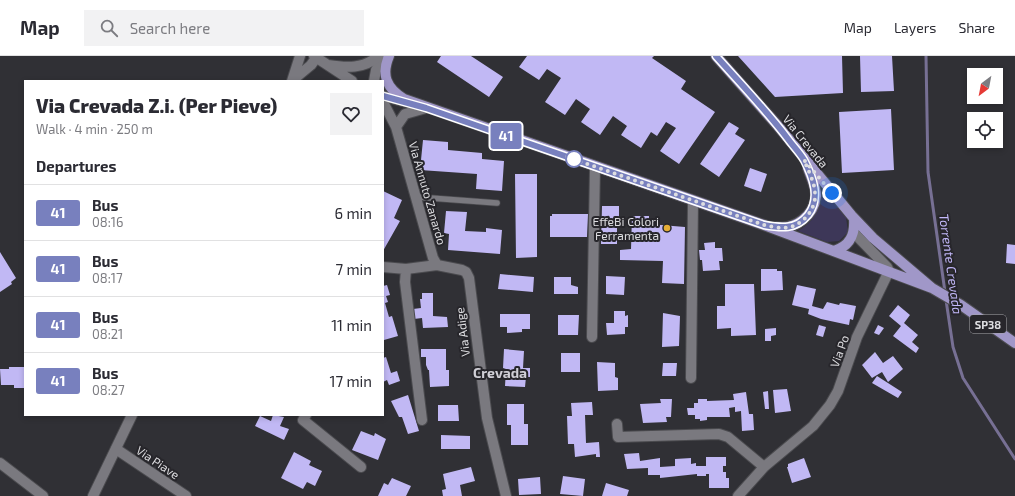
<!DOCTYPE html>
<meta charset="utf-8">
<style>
body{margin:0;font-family:"Exo 2",sans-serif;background:#f2f2f3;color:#2b2b33;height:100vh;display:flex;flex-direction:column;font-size:15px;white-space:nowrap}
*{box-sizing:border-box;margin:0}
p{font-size:13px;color:#7c7c81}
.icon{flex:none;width:22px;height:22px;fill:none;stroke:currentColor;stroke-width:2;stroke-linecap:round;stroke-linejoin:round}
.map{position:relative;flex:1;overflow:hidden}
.details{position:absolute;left:24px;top:24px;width:360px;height:336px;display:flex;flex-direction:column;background:#fff;border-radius:0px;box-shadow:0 2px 6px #0003}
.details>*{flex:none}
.badge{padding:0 8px;border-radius:3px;font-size:14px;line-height:26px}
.needle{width:26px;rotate:212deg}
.controls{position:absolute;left:967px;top:12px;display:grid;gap:8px}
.controls a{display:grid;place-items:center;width:36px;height:36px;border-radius:0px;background:#fff;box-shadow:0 2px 6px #0003;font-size:20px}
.you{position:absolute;width:20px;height:20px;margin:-10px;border:3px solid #fff;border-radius:50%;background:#1a73e8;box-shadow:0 0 0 6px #1a73e833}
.map>.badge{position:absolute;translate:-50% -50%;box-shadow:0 0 0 2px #fff}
h2{padding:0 12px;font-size:15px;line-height:36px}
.round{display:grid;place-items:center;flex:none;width:42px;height:42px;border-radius:0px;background:#f2f2f3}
.headline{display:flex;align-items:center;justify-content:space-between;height:68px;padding:0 12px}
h1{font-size:19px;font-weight:800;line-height:30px}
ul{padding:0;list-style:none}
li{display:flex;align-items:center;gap:12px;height:56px;padding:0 12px;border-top:1px solid #e1e1e2}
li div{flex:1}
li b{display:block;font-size:15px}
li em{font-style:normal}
li .badge{min-width:44px;font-weight:700;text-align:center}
header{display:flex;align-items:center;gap:24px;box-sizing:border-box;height:56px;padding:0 20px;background:#fff;border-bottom:1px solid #e1e1e2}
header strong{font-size:19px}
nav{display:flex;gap:22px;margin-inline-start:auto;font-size:14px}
.search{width:280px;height:36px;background:#f2f2f3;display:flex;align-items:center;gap:10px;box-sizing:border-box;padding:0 14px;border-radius:0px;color:#7c7c81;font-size:15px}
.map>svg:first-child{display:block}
.green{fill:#3d3758}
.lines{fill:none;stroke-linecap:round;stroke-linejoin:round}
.stream{stroke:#777094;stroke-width:3}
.building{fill:#c1b8f4}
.lane-casing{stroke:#4b4b4f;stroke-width:7}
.street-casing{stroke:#4b4b4f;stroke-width:12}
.secondary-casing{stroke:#4b4b4f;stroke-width:12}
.primary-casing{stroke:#4b4b4f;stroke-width:12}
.lane{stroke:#7a797f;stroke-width:5.5}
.street{stroke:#7a797f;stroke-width:10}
.secondary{stroke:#7a797f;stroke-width:10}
.primary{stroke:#a097c8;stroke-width:10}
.line-casing{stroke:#fff;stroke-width:9}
.line{stroke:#7880be;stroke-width:6}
.walk{stroke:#dddde0;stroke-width:4;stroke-dasharray:0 7.2}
.stop-dot{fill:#fff;stroke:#7880be;stroke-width:2}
.poi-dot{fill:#e5ad36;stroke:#27262b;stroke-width:1.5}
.labels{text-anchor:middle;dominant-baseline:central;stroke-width:4;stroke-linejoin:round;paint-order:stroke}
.shield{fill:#27262b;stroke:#a6a6aa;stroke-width:1}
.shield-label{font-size:11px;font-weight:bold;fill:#dddde0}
.street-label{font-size:12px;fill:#dddde0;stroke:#27262b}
.poi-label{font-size:12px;fill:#dddde0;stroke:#27262b;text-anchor:end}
.water-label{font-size:13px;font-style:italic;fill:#c3b9fa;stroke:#27262b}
.quarter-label{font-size:14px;font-weight:bold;fill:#d0cfd6;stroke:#27262b}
</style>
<header>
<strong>Map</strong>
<div class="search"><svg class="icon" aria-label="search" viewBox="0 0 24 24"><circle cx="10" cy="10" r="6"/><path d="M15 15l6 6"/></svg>Search here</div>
<nav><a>Map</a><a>Layers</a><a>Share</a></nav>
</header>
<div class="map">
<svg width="1015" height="440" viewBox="0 0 1015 440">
<rect width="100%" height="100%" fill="#303035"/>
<path class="green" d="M822 132 846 161 848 176 839 185 827 186 798 175C815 165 822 151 822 132Z"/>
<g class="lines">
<path class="stream" d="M926 0 928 116 945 236
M946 244 953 291 963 322 1015 403"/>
</g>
<path class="building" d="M441 0H471L503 21 489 41 437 6Z
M527 0H654L652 2 686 25 681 33 715 56 679 108 660 95 676 72 666 66 657 80 651 76 641 92 621 79 627 70 613 60 600 79 581 66 590 53 576 43 565 59 545 46 561 22 547 13 539 24 519 11Z
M738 0H842L843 37 775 41Z
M860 0H892L894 35 861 36Z
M891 53 894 114 842 117 839 56Z
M729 66 739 72 735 78 745 84 719 121 700 108Z
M423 84 448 86V94L482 97V103L504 105 502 135 476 133 477 118 420 114Z
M750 112 767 118 761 136 744 130Z
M515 118H537V201L516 202Z
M383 135 402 144 394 162 400 165 383 195Z
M602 150H619V162H617V188H601Z
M446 155 467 156 465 175 486 176V172L502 174 500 198 448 194 449 178 444 177Z
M552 158H588L587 181H550V160H552Z
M632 160H649V168L685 171 684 228 662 227 663 205 620 204V194L631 193Z
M715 186V192H722L723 205H719L720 214 703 215 702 204H700L699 194H705L704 187Z
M1007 188 1015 189V208L1006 207Z
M0 196 16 222 11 226 12 228 0 236Z
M761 213H777V215H782L783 234 761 235Z
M500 218 534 221 533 236 498 233Z
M606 220 625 221 624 239 606 238Z
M554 221H571V229L578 231V238H554Z
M725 228H754L756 279 731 280V272L717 273V250H725Z
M387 229 390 239 386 240 388 246 385 247 389 261 392 260 398 280 384 284 383 230Z
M797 229 816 233 812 250 823 253 827 246 839 249 840 247 856 250 853 264 850 263 849 269 821 263 808 258 809 253 792 249Z
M422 237H433V260L447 261 448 271 423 272 422 262 414 263 413 253 421 252 420 243H422Z
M898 249 910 259 904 267 918 279 912 286 919 292 916 297 893 280 901 270 889 260Z
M614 255H625V260L628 259V271H625V278L607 279 606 267H614Z
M663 257 680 260 679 290 662 291Z
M500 258H530V273H522V276L507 277V271H500Z
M558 259H579L578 279H558Z
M819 269 826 271 823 281 816 279Z
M878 269 884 272 879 279 874 277Z
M776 272V279L771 280V285H765V273Z
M421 293H446V314H449V330L430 331 429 314H428L426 309V301H421Z
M504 293 524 295 523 312H530V321H526L525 331 505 330 506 313 503 312Z
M875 296 883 307 893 300 903 313 888 326 882 316 872 322 862 309Z
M561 297H580V316H561Z
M386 301 391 317 397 315 400 325 389 329 387 324 383 326V302Z
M597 306 615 307V321L618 322V334L598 335Z
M663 307H677L676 320H662Z
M9 311H25V332H14V329H1L0 313H9Z
M877 320 902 336 898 342 872 327Z
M787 333 791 355 775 357 773 334Z
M768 335 769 353H765L763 336Z
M746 336 749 358H753L754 374 742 375 741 355 735 356V351L729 352 730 361H707V364L700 365V363H695V359H688L687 352H694V347H698V343H707V345L734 344 733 338Z
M408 339 419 375 408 378 402 361H399L391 345Z
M660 343H672L671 361H666L667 366 643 367 640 348 661 347Z
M592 346 593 359H585L586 387 599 386 600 401H596V398L575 401 574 388H568L567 360H572L571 347Z
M507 348H524V368H528V389H511V369H507Z
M438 349H458L459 365H438Z
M273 359 284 361 280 370 289 373 284 384 255 370 260 360 271 365Z
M361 375 374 380 375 377 386 383 378 404 352 394Z
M441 379 470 380V393H441Z
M294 396 311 405 309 409 322 415 315 430 307 426 303 433 281 422Z
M639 397 640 405 660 402V411L675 410V403L691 402V408L696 407V410H706V401H726V410H723V416H726V422H729V432H709V418H706V420H697V418L660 422V419H648V412L627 413 624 398Z
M804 402 811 421 792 427 787 411H788V408Z
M471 411 475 425 460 429 462 440H443L442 434 446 433 443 418Z
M563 420 585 423 583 440 560 438Z
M540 421 541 438 519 439 518 423Z
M392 422 411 430 406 440H378L384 427 388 429Z
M606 427 629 434 627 440H602Z"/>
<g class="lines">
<g class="lane-casing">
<path id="lane" d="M417 141 497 147"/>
</g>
<g class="street-casing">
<path id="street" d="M374 25 376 14 385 0
M383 46 396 71 433 202 437 209
M396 71 405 58 426 52
M383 211 406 213
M592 281 595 111
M691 322 693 145
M306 359 303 364 361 411
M422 364 405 226 406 213 437 209 462 214 466 216 469 222 487 362 506 440
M617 368 618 381 719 378 728 381 764 411
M116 393 186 440
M738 440 764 411 813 370 830 349 838 335 857 281 889 215 887 211 854 177"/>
</g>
<g class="secondary-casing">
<path id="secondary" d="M314 0 352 25
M328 9C347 12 363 13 379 0
M293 24 311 9 316 2
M292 25 300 0
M383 40 410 47
M0 407 43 440
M93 440 132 359"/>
</g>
<g class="primary-casing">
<path id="primary" d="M389 0C381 19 386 32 404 43L764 169 932 232
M716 0 778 70 852 160 873 182 932 232 961 249 1015 287
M776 171C795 174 814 160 816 140 816 130 811 121 808 112
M834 195C850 190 855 179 854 163"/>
</g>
<use href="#lane" class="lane"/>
<use href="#street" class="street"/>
<use href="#secondary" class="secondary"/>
<use href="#primary" class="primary"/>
</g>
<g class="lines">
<g class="line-casing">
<path id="line" d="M383 40 426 52 764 169C781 172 796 174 808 159 821 142 813 121 804 104 800 97 793 90 788 83 766 54 740 27 716 0"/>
</g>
<use href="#line" class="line"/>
<path class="walk" d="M574 103 567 101 764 169C770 170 777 172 783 172 801 172 817 154 815 136 814 125 808 114 804 104L832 137"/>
</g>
<circle class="stop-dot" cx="574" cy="103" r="8"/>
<circle class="poi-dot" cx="667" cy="172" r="4"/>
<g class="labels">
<rect class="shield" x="970" y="259" width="36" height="18" rx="3"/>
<g class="shield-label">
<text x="988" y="268">SP38</text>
</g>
<g class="street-label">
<text transform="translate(806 85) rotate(51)">Via Crevada</text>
<text transform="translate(428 137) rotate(74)">Via Annuto Zanardo</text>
<text transform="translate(462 276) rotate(-97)">Via Adige</text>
<text transform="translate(839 295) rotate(-70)">Via Po</text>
<text transform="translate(158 406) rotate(34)">Via Piave</text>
</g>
<g class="poi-label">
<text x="659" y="165">EffeBi Colori<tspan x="659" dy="14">Ferramenta</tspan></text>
</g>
<g class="water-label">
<text transform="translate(951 208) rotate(82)">Torrente Crevada</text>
</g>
<g class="quarter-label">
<text x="500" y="316">Crevada</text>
</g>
</g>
</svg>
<div class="controls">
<a><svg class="needle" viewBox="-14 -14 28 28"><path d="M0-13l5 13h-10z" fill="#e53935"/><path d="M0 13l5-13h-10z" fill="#7c7c81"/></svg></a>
<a><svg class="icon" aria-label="locate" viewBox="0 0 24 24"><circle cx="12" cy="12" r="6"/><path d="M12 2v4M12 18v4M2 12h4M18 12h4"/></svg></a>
</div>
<div class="you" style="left:832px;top:137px"></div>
<b class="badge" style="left:506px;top:80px;background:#7880be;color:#fff">41</b>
<section class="details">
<div class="headline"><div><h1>Via Crevada Z.i. (Per Pieve)</h1><p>Walk · 4 min · 250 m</p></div><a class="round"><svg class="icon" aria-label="heart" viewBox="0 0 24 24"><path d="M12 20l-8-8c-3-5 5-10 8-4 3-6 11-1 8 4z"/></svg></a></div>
<h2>Departures</h2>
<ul>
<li><span class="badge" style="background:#7880be;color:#fff">41</span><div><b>Bus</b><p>08:16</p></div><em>6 min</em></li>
<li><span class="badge" style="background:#7880be;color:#fff">41</span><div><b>Bus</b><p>08:17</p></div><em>7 min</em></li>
<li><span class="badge" style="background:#7880be;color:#fff">41</span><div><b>Bus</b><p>08:21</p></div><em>11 min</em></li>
<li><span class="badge" style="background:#7880be;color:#fff">41</span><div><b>Bus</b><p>08:27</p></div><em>17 min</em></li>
</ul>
</section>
</div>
